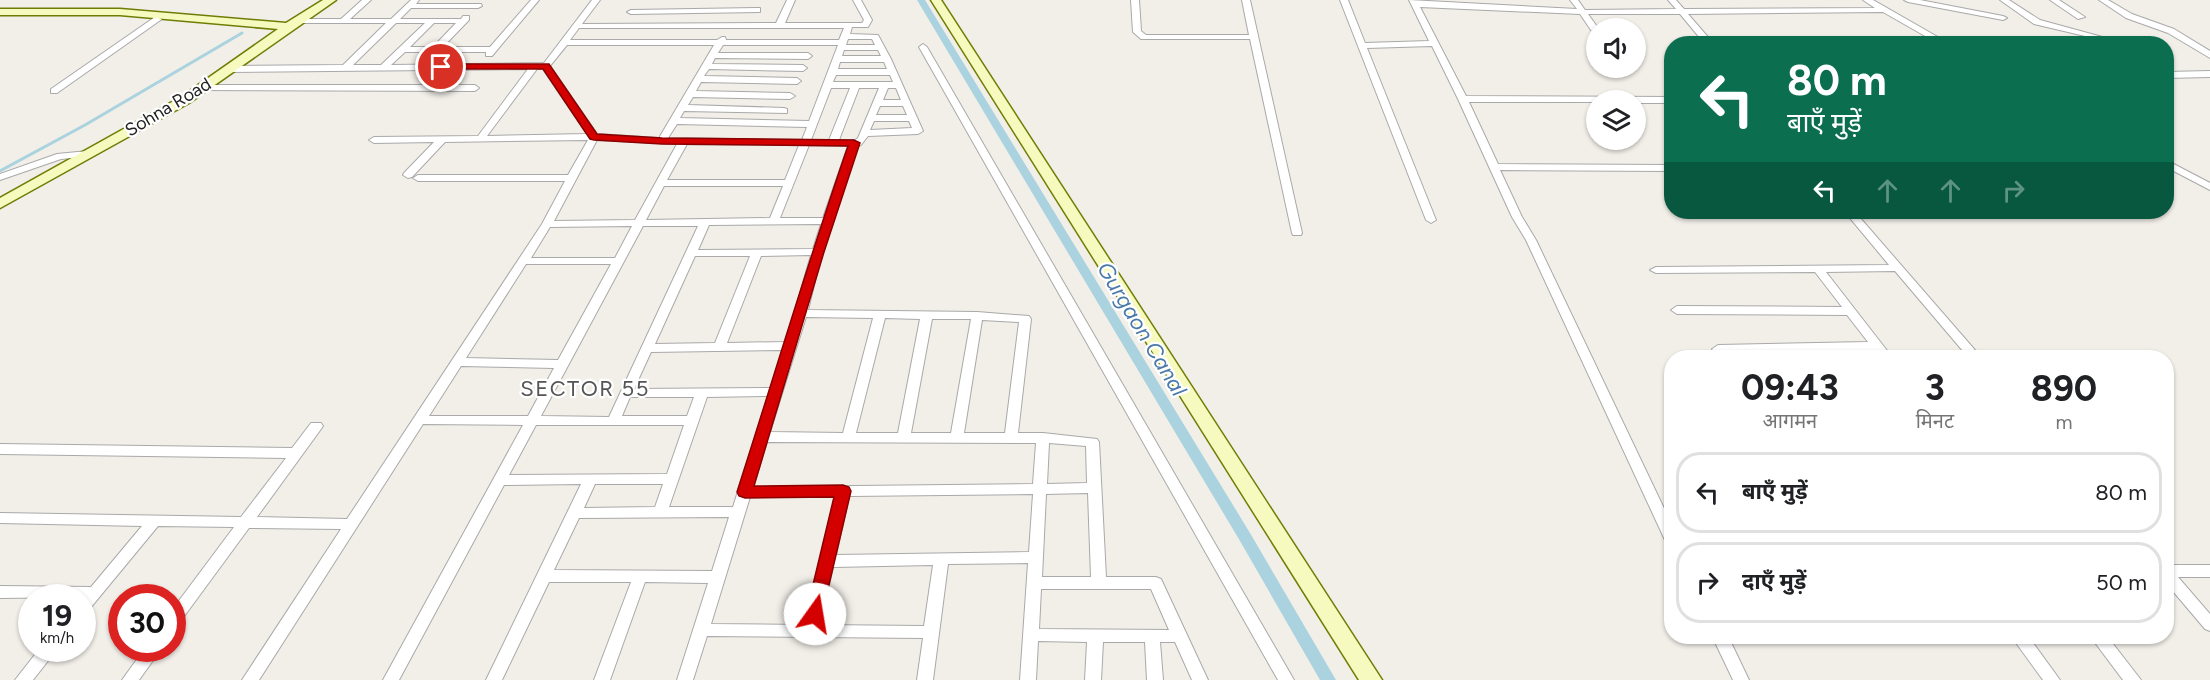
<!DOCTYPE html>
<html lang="hi">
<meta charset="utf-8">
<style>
body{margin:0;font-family:Figtree,"Noto Sans Devanagari",sans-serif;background:#f6f6f6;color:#202124;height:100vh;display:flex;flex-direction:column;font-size:22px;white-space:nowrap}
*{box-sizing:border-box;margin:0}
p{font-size:20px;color:#757577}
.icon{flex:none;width:33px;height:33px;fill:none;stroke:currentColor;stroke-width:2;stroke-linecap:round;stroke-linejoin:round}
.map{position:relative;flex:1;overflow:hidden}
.panel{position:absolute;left:1664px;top:350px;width:510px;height:294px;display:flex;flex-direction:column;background:#fff;border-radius:24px;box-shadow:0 2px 4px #0004}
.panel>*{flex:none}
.guide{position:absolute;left:1664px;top:36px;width:510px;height:183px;border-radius:24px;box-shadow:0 2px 4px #0004;background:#0b6e4f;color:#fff;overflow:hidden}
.buttons{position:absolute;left:1586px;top:18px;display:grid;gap:12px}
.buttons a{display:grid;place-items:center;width:60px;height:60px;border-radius:50%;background:#fff;box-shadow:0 2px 4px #0004;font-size:30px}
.speed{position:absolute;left:18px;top:584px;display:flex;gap:12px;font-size:30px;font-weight:700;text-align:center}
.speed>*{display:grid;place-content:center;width:78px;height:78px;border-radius:50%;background:#fff;box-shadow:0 2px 4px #0004;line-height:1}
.speed small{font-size:15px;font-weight:400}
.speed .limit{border:9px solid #d22;background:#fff;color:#111}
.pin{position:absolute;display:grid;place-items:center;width:51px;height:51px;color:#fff;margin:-26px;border:3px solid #fff;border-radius:50%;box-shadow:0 2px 6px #0007}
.me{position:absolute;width:66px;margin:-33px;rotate:13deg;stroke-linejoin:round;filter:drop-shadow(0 0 4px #0008)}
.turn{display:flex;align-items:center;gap:21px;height:126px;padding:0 24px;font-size:27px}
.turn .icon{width:78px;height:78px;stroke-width:2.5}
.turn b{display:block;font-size:42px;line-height:51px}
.lanes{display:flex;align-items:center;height:57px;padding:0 24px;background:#0003;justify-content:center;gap:30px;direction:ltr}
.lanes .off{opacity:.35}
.eta{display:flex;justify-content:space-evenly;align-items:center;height:102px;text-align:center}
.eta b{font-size:36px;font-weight:700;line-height:42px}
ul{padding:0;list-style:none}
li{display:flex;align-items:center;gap:18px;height:81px;margin:0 12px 9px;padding:0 12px;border:3px solid #e0e0e0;border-radius:24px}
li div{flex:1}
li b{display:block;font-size:22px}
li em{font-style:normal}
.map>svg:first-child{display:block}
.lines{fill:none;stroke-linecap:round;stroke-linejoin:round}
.stream{stroke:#aad3df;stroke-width:3}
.canal{fill:#aad3df;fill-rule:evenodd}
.street-casing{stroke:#a9a9a9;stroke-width:2}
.secondary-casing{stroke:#707d05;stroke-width:3}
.street{fill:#fff;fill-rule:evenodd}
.secondary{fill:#f7fabf;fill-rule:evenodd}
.route{fill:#d40000;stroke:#8a0000;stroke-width:1.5}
.labels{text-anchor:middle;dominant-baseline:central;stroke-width:4.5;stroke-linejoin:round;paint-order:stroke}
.far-street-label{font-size:18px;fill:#222;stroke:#fff}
.water-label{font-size:22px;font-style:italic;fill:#4a7aab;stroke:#fff}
.neighbourhood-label{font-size:22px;letter-spacing:1.5px;fill:#555;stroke:#fff}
</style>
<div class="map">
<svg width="2210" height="680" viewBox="0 0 2210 680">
<rect width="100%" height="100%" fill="#f2efe9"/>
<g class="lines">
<path class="stream" d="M0 171 85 125 242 33"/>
<path class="canal" d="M917 0H925L1250 533 1336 680H1320L1240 541Z"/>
<defs>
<g id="street">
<path d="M362 0H371L350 19H391L411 0H419L416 4H481L482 6 478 8H411L400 19H461L463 16H469V20L443 47H490L531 0H539L492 56H486V52H405L391 65 544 63 592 0H600L582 24 776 23 787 0H795L785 23H862L864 20 853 0H861L872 20 868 27H852L850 34 878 35 891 59 923 131 918 134 868 136 861 145 858 146 822 252 808 310 977 312 1029 316 1031 319 1018 433H1043L1097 439 1099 442 1106 577H1156L1161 579 1208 680H1192L1175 642H1160L1163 680H1147L1145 642H1103L1101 680H1085L1087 642 1038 641 1036 680H1020L1028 563 948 564 933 680H917L923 638 707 636 693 680H677L708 583 645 582 610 680H594L631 582H549L502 680H486L581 484 504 485 399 680H383L523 425 423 424 259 680H242L341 529 249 528 177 626 172 628V610L234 527 158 526 87 612 82 614V597L0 598V586L91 587 142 526 0 523V513L241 517 286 458 0 454V444L292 448 311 423H321L323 426 321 429 257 517 347 519 542 224 565 181H418L413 178 418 175H568L588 140 445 142 412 177 408 178 403 175 404 173 434 142 374 143 369 140 374 137 478 136 528 69 228 72 224 69 228 66 343 65 386 23H296L292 21 296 19H341ZM396 23H425L381 65H353ZM434 23H456L433 47H410ZM579 28H844L839 40H726L725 37H722L717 40H570ZM848 39H872L875 45H846ZM567 45H714L659 138 597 134 550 66ZM723 45H838L809 121 680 118 684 111 787 113V109L784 108 688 105 693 97 790 99 795 96 790 93 696 91 701 82 797 84 801 81 797 78 704 76 709 69 803 71 807 68 803 65 712 64 715 58 808 59 812 56 808 53H718ZM844 50H878L881 56H842ZM840 62H884L887 69H838ZM537 69H543L587 134 487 136ZM836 75H890L893 82H833ZM831 88H850L829 140H811ZM859 88H879L858 138 855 140H839ZM888 88H896L901 100H883ZM880 106H903L907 115H876ZM874 121H909L912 128 870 130ZM677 124 807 127 802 140 668 138ZM597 140 677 144 635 220 554 221ZM687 144 799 145 785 180H667ZM809 145 848 146 823 218H780ZM664 186H783L770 218 646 220ZM821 224 813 249 698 250 709 225ZM632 226 615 258H531L550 227ZM643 226H698L609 417 541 416ZM811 255 786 342 727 343 761 256ZM695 256H750L715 343 655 344ZM526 264H611L558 360 466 358ZM806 317 873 318 843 433 770 432ZM885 318 920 319 898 433H856ZM932 319H971L951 433H911ZM982 320 1019 322 1005 433H964ZM783 350 771 388 634 389 651 352ZM461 366 554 368 528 416H429ZM768 396 733 507H669L707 397ZM630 397H694L687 416H622ZM536 425H684L667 474 509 475ZM767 442 1036 443 1033 484 753 487ZM1049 443 1086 446 1087 483 1047 484ZM595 484H663L655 507 584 508ZM1088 493 1091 577H1042L1046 494ZM1033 494 1029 552 836 555 849 496ZM835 496 805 625 711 624 750 497ZM729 517 712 571 554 570 579 518ZM933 565 924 626 820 625 833 567ZM1041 589H1151L1169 630 1039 629Z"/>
<path d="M1131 0H1139L1141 31 1146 35H1249L1242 0H1250L1302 233 1301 235H1293L1292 233 1250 39H1141L1133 32Z"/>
<path d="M1340 0H1348L1365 43 1429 41 1409 0 1577 9 1570 0H1578L1585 10 1676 9 1668 0H1676L1684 9 1875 8 1863 0H1873L1950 44H1939L1883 12 1688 14 1714 44H1705L1680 14H1588L1598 28H1596V33H1593L1580 14 1420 7 1466 96 1671 97V103H1635V100H1596V102H1469L1498 164 1671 165V171L1500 170 1522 217 1536 240 1671 523V543L1666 542 1664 538 1526 240 1512 217 1458 99 1432 46 1367 48 1436 220 1431 223 1426 220Z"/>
<path d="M1904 0H1920L2003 16 2007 18 2003 20 1908 2Z"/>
<path d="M2000 0H2009L2040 20 2106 38 2102 40 2034 24Z"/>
<path d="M2050 0H2059L2085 17 2078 19Z"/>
<path d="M2099 0H2108L2132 14 2174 29 2210 51V58L2168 33 2126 18Z"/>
<path d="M757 8H760V12L631 14 627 12 631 10Z"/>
<path d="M155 17 162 19 57 93H51V89Z"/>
<path d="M923 44 927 47 1294 680H1278L919 47Z"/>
<path d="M2210 71V77L2166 78V72Z"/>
<path d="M202 85H475L479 88 475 91 199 90 198 88Z"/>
<path d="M88 151 91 152V156L61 159 0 180V174L57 154Z"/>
<path d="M2166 160 2210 183V190L2166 167Z"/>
<path d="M1845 212H1855L1981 357H1968L1895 271 1826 272 1892 357H1880L1874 350 1714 352 1712 349 1718 345 1868 342 1847 315 1677 314 1671 310 1677 306 1842 307 1815 272 1656 273 1650 270 1656 267 1889 265Z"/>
<path d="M2166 565H2210V577H2178L2210 614V631L2205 629 2166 583Z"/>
<path d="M1712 636H1728L1749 680H1733Z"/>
<path d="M2011 636H2028L2060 680H2043Z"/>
<path d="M2090 636H2107L2141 680H2123Z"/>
<path d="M40 648H58L33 680H15Z"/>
<path d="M145 648H162L139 680H122Z"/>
</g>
<g id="secondary">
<path d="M323 0H336L189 103 0 208V198L181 97 278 29 120 15H0V9H120L286 23Z"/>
<path d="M931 0H941L1382 680H1359Z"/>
</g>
</defs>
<use href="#street" class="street-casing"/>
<use href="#secondary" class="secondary-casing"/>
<use href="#street" class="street"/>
<use href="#secondary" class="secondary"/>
</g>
<path class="route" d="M441 64H549L597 134 662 138 854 140 860 143 824 252 754 486 843 485 849 487 851 491 821 619 815 621 809 619 806 614 834 497 745 498 739 496 737 492C774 377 808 261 848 146L662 144 594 140 590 139 543 69H438L436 67Z"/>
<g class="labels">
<g class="far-street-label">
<text transform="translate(168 107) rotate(-31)">Sohna Road</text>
</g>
<g class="water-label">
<text transform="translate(1142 329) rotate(59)">Gurgaon Canal</text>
</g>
<g class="neighbourhood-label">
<text x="585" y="388">SECTOR 55</text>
</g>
</g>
</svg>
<div class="buttons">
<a><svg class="icon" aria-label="sound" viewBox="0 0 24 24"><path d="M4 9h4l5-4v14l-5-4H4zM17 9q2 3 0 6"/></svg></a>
<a><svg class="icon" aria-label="layers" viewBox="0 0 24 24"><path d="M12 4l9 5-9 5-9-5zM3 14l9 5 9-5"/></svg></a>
</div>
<div class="speed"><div>19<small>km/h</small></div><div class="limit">30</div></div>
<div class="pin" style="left:441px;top:67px;background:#d93025"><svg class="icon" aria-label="arrive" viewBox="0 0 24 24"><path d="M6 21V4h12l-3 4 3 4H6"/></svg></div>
<svg class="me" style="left:815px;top:614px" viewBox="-20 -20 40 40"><circle r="19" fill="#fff"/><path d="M0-13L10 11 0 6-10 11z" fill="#d40000"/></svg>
<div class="guide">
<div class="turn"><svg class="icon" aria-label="left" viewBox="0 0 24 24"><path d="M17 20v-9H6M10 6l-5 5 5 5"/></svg><div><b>80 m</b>बाएँ मुड़ें</div></div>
<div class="lanes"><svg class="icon" aria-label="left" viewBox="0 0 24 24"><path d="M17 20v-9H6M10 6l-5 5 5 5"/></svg><svg class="icon off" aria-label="ahead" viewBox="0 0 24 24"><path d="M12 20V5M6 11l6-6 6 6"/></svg><svg class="icon off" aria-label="ahead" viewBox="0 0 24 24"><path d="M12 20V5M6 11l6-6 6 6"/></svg><svg class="icon off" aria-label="right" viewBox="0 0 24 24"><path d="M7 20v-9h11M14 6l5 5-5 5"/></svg></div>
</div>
<section class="panel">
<div class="eta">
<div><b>09:43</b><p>आगमन</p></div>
<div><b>3</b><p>मिनट</p></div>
<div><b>890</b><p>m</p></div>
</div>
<ul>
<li><svg class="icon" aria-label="left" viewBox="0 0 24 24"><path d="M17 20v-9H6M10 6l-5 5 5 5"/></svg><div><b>बाएँ मुड़ें</b></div><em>80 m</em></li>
<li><svg class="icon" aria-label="right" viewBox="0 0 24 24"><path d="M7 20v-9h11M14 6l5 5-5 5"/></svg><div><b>दाएँ मुड़ें</b></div><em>50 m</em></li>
</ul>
</section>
</div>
